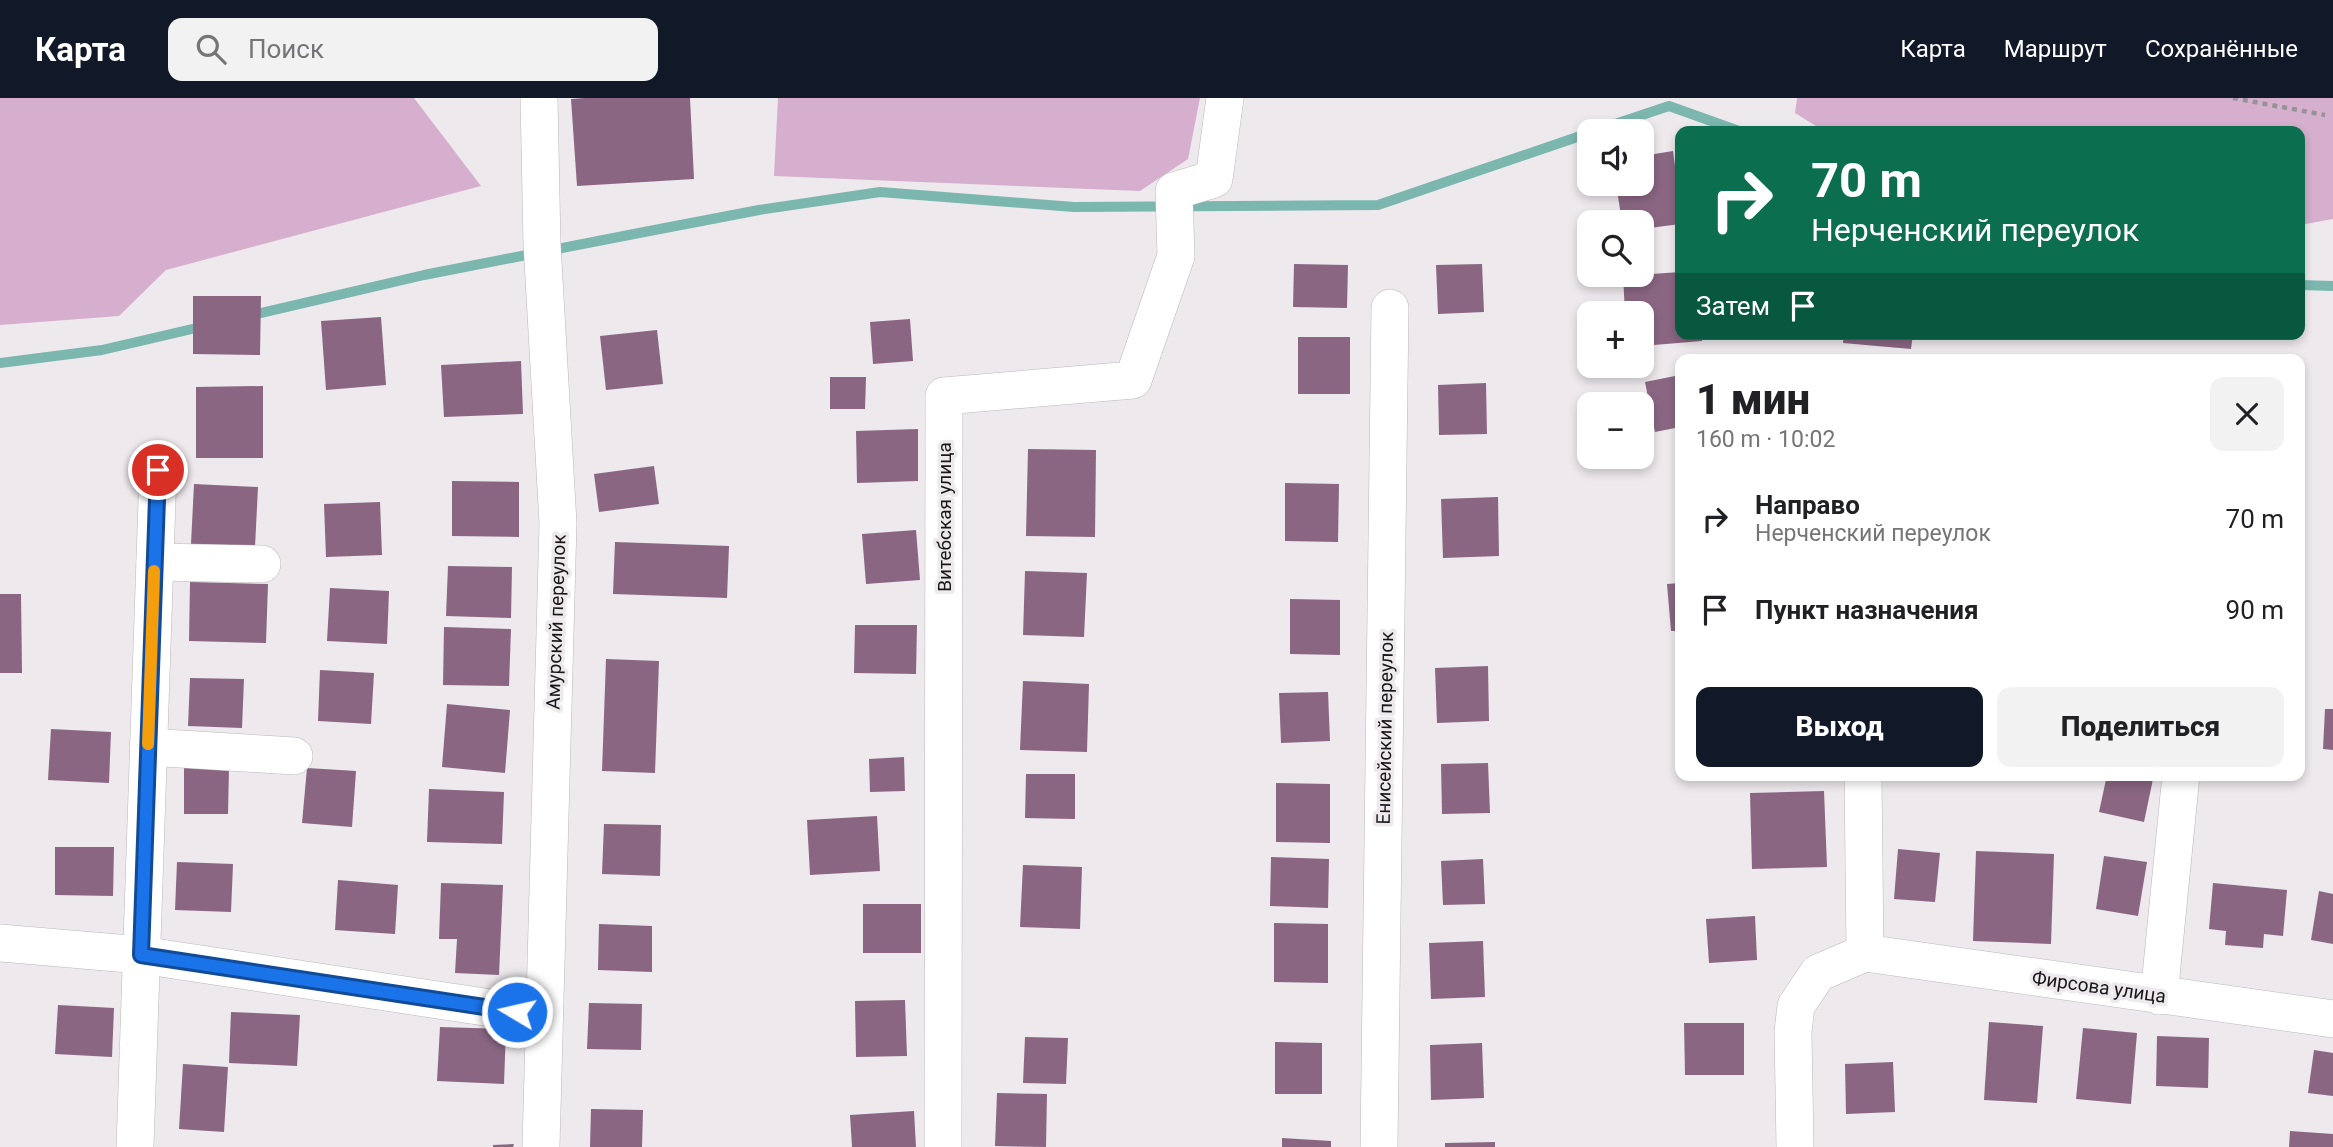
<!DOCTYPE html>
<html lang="ru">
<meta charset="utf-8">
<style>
body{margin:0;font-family:Roboto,sans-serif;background:#f2f2f2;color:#202124;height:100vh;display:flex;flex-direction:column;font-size:26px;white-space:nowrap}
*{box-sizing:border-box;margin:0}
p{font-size:23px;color:#757577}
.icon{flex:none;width:38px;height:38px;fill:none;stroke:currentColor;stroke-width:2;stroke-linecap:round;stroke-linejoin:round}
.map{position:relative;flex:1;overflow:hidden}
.sheet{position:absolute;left:1675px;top:256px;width:630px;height:427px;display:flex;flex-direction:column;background:#fff;border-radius:14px;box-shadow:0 4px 10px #0003}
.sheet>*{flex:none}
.guide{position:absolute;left:1675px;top:28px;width:630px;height:214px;border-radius:14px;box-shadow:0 4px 10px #0003;background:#0b6e4f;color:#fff;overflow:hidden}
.fabs{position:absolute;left:1577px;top:21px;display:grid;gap:14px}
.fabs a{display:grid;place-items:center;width:77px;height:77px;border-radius:14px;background:#fff;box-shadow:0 4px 10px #0003;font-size:35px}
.pin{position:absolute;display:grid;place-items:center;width:60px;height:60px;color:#fff;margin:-30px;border:4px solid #fff;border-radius:50%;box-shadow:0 2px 7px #0007}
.me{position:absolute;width:77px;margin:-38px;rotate:279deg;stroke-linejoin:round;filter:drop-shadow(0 0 5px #0008)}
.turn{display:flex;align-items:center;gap:24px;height:147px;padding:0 21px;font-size:32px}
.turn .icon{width:91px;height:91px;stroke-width:2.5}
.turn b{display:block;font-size:49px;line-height:60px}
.then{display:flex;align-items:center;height:66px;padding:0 21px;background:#0003;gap:14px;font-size:26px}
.round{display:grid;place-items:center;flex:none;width:74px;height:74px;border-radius:14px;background:#f2f2f2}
.head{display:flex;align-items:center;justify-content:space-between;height:119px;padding:0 21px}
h1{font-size:42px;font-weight:800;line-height:52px}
.primary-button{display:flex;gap:14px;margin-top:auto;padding:14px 21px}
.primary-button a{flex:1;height:80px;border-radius:14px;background:#111827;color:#fff;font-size:28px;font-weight:800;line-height:80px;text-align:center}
.primary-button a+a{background:#f2f2f2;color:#202124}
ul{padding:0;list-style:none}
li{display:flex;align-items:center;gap:21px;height:91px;padding:0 21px}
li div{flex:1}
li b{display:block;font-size:26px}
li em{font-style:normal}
header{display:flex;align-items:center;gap:42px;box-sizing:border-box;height:98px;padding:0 35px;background:#111827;color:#fff}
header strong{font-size:33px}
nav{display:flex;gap:38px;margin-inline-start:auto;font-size:24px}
.search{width:490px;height:63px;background:#f2f2f2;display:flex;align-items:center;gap:18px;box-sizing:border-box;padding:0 24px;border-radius:14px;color:#757577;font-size:26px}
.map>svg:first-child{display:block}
.green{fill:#d5afcd}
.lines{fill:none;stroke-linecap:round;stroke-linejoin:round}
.stream{stroke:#7bb6af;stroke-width:10}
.building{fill:#8a6683}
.minor-casing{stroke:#bcb8bb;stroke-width:38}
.path{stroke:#969395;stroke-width:4.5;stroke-dasharray:5 5;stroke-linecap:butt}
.minor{stroke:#fff;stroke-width:37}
.route-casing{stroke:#114b97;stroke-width:18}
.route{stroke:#1a73e8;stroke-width:12}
.slow{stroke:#f59e0b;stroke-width:12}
.labels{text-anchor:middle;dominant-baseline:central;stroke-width:7;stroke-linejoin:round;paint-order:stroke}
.street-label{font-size:19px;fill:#181617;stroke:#ede9ec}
</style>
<header>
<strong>Карта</strong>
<div class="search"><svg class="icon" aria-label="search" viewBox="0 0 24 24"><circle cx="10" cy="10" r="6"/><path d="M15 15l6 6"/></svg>Поиск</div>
<nav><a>Карта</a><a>Маршрут</a><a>Сохранённые</a></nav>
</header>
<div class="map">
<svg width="2333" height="1049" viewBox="0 0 2333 1049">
<rect width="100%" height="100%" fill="#ede9ec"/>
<g class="green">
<path d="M0 0H414L481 88 166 172 119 218 0 227Z"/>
<path d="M778 0H1200L1188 61 1140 93 774 78Z"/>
<path d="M1797 0H2333V121L2300 127V33H1824L1795 15Z"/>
</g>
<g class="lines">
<g class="stream">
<path d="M1594 33 1669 8 1739 33"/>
<path d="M2300 187 2333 188"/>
<path d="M248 218 424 177 639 135 759 112 880 94 1074 109 1378 107 1589 35"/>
<path d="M0 265 102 252 205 228"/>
</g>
</g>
<g class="building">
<path d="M585 0H690L694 81 577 88 571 1Z"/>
<path d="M1673 53 1680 105V126L1642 131V124H1622L1616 86H1642V58Z"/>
<path d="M1294 166 1348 167 1347 210 1293 209Z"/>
<path d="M1482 166 1484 214 1438 216 1436 167Z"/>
<path d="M1680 174V236H1702V243L1642 248V215H1625L1623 178Z"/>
<path d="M193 198H261L260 257 193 256Z"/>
<path d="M381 219 386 287 326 292 321 223Z"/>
<path d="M910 221 913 263 873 266 870 224Z"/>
<path d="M657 232 663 286 606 292 600 238Z"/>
<path d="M1844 236H1913L1911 251 1843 245Z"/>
<rect x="1298" y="239" width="52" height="57"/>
<path d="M521 263 523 316 444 319 441 267Z"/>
<path d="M1680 277V329L1655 334 1645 284Z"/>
<path d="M830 279H866L865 311H830Z"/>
<path d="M1486 285 1487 336 1439 337 1438 287Z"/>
<path d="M263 288V360H196V289Z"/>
<path d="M918 331V383L857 385 856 333Z"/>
<path d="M1028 351 1096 352 1095 439 1026 438Z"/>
<path d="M654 368 659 406 599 414 594 376Z"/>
<path d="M452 383 519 384V439L452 438Z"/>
<path d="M1285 385 1339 386 1338 444 1285 443Z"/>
<path d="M194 386 258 389 255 449 191 446Z"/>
<path d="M1498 399 1499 458 1443 460 1441 401Z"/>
<path d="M380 404 382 457 326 459 324 406Z"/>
<path d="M916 432 920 482 866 486 862 436Z"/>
<path d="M615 444 729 448 727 500 613 496Z"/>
<path d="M448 468 512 469 511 520 446 518Z"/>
<path d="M1025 473 1087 475 1084 539 1023 537Z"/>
<path d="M190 484 268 486 266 545 189 543Z"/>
<path d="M1680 485V533H1671L1667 486Z"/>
<path d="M330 490 389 493 387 546 327 543Z"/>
<path d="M0 496H21L22 575H0Z"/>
<path d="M1290 501 1340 502V557L1290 556Z"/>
<path d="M855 527H917L916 576 854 575Z"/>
<path d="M444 529 511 531 509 588 443 587Z"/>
<path d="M606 561 659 563 655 675 602 673Z"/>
<path d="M1488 568 1489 623 1437 625 1435 570Z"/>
<path d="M320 572 374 575 371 626 318 623Z"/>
<path d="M190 580 244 581 242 630 188 628Z"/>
<path d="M1023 583 1089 586 1087 654 1020 652Z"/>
<path d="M1328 594 1330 643 1281 645 1279 595Z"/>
<path d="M447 606 510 612 505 675 442 669Z"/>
<path d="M2325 611H2333V652L2323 651Z"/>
<path d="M51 631 111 634 109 685 48 682Z"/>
<path d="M904 659 905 693 870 694 869 661Z"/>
<path d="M1488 665 1490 715 1442 716 1441 666Z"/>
<path d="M184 670H229L228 716H184Z"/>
<path d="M307 670 356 673 352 729 302 725Z"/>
<path d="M1026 676H1075V721L1025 720Z"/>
<path d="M2107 677H2136L2153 681 2144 724 2099 714Z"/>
<path d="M1276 685 1330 686V745L1276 744Z"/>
<path d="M429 691 504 694 502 746 427 744Z"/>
<path d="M1824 693 1827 769 1752 771 1750 695Z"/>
<path d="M877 718 880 773 810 777 807 722Z"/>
<path d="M604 726 661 727 660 778 602 776Z"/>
<path d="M55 749H114L113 798 55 797Z"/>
<path d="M1898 751 1940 755 1935 804 1894 801Z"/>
<path d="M1976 753 2054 756 2051 846 1973 843Z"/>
<path d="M2104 758 2147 764 2138 818 2096 811Z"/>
<path d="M1271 759 1329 761 1328 810 1270 808Z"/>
<path d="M1483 761 1485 806 1443 807 1441 763Z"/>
<path d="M177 764 233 766 231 814 175 812Z"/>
<path d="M1023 767 1082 769 1080 831 1020 829Z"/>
<path d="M338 782 398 787 395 836 335 832Z"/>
<path d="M441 785 503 787 499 877 455 875 457 841H439Z"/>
<path d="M2213 785 2287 792 2283 838 2264 836 2263 850 2225 847 2226 833 2209 831Z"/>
<path d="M2319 793 2333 796V846L2311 842Z"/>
<rect x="863" y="806" width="58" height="49"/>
<path d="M1755 818 1757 862 1709 865 1706 821Z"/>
<path d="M1274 825 1328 826V885L1274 884Z"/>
<path d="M599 826 652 828V874L598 872Z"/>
<path d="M1483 843 1485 899 1431 901 1429 845Z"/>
<path d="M905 902 907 958 856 959 855 903Z"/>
<path d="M589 905 642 906 641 952 587 951Z"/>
<path d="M58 907 114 910 112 959 55 956Z"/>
<path d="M231 914 300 917 297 968 229 965Z"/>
<path d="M1989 924 2043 928 2037 1005 1984 1002Z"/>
<path d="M1684 925H1744V977H1685Z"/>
<path d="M440 929 506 931 504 986 437 983Z"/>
<path d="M2083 930 2137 935 2131 1006 2076 1001Z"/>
<path d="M2157 938 2209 940 2208 990 2156 988Z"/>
<path d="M1025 939 1068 940 1066 986 1023 985Z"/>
<path d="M1275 944 1322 945V996H1275Z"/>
<path d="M1482 945 1484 1000 1431 1002 1430 947Z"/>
<path d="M2314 952 2333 955V998L2308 995Z"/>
<path d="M1893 964 1895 1014 1846 1016 1845 966Z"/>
<path d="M183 966 228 969 224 1034 179 1031Z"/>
<path d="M997 995 1047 996 1046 1049 995 1048Z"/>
<path d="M591 1011 643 1012 642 1049H590Z"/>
<path d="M914 1013 916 1049H852L850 1017Z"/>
<path d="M2290 1033 2333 1036V1049H2289Z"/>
<path d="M1282 1040 1331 1043V1049H1282Z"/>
<path d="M1495 1044V1049H1445V1045Z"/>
<path d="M514 1046 513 1049H493V1047Z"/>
</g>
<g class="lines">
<defs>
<g id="minor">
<path d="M539 0 542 146 558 425 541 1049"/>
<path d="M155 464 262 466"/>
<path d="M148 649 294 658"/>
<path d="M1863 677 1865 855"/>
<path d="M0 845 141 857 544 918"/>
<path d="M2159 898 2181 677"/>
<path d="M135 1049 158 372"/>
<path d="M943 1049 944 298 1133 282 1176 158 1174 93 1214 81 1225 0"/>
<path d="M1379 1049 1390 210"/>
<path d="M1795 1049 1793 934 1796 908 1818 875 1865 855 2333 921"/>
</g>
</defs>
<use href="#minor" class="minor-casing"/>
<path class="path" d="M2233 0 2325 17"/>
<use href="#minor" class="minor"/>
</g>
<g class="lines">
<defs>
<path id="route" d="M158 372 141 857 517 914"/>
</defs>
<use href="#route" class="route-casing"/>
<use href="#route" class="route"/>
<path class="slow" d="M148 646 154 473"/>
</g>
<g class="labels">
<g class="street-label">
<text transform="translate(944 419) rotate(-90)">Витебская улица</text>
<text transform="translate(556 524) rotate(-88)">Амурский переулок</text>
<text transform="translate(1385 630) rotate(-89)">Енисейский переулок</text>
<text transform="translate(2099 889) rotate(8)">Фирсова улица</text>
</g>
</g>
</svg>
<div class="fabs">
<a><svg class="icon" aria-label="sound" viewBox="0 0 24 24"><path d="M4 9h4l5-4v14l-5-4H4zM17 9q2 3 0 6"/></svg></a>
<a><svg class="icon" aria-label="search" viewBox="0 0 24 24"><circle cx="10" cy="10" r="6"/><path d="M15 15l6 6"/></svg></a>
<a>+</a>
<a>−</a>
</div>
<div class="pin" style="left:158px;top:372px;background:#d93025"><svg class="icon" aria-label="arrive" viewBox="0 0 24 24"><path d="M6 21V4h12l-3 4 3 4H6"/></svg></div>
<svg class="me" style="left:517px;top:914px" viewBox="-20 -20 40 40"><circle r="17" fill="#1a73e8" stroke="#fff" stroke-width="3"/><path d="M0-11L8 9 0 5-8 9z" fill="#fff"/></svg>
<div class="guide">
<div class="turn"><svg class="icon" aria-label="right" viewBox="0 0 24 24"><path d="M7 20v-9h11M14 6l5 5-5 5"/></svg><div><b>70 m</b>Нерченский переулок</div></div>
<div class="then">Затем<svg class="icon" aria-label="arrive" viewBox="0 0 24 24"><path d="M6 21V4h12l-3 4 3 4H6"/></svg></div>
</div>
<section class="sheet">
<div class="head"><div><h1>1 мин</h1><p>160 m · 10:02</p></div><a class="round"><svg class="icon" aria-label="close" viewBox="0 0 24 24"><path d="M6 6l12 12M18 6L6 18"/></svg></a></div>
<ul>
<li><svg class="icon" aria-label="right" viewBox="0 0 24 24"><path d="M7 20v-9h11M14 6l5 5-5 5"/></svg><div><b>Направо</b><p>Нерченский переулок</p></div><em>70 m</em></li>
<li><svg class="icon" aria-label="arrive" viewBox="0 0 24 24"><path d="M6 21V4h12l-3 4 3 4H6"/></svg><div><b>Пункт назначения</b></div><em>90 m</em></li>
</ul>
<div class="primary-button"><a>Выход</a><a>Поделиться</a></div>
</section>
</div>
